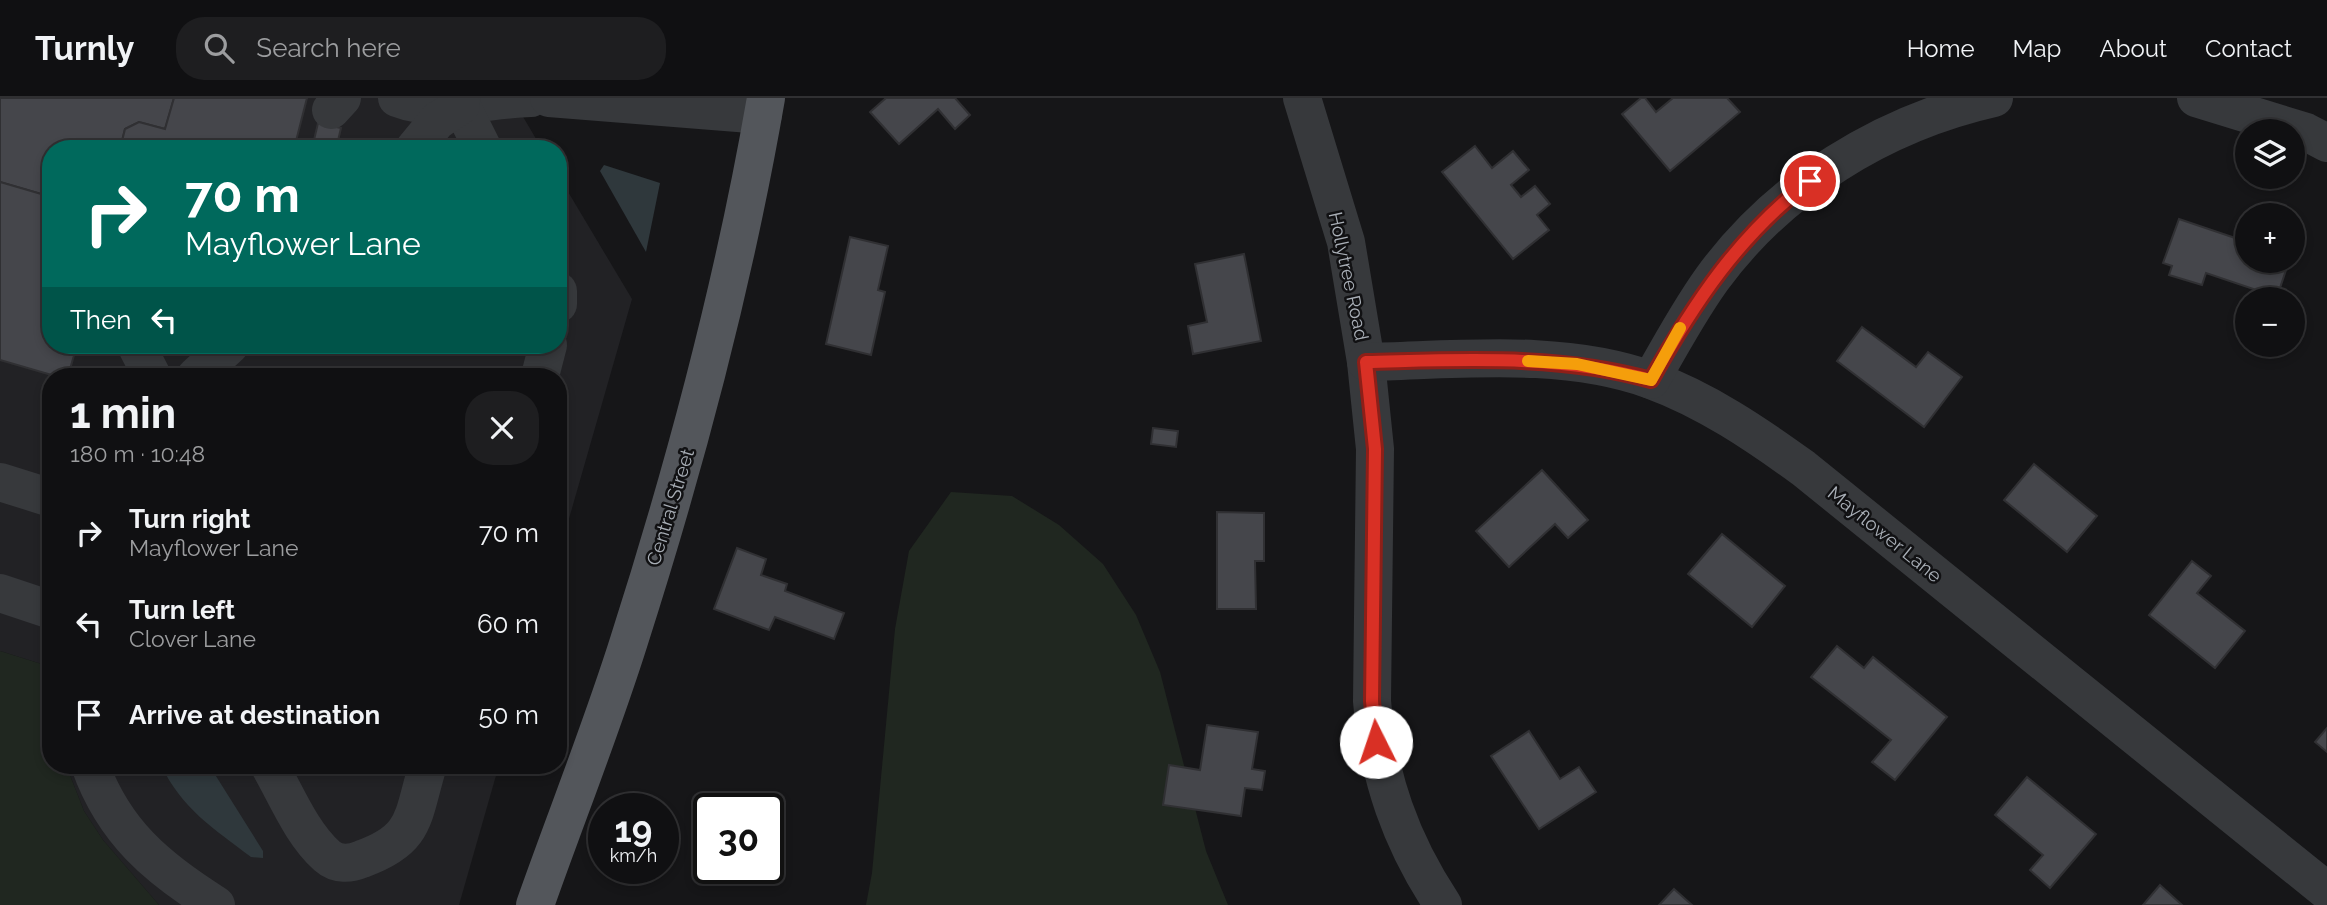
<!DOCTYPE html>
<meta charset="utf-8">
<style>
body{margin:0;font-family:Raleway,sans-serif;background:#1e1e20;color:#f1f3f6;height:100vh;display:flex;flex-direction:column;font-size:26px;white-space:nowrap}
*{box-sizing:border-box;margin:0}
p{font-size:23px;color:#9c9d9f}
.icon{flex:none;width:38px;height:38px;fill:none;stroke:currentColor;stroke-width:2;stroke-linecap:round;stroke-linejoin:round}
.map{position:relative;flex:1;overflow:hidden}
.side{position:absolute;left:42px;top:270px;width:525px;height:406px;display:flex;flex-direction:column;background:#101012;border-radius:28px;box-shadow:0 4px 10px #0003,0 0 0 2px #303032}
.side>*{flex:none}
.banner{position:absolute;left:42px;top:42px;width:525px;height:214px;border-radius:28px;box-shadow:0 4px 10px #0003,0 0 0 2px #303032;background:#00695c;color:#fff;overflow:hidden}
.fabs{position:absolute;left:2235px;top:21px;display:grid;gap:14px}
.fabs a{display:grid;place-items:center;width:70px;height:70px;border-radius:50%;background:#101012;box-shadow:0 4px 10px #0003,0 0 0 2px #303032;font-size:35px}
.speed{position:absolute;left:588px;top:695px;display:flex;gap:14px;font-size:35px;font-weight:700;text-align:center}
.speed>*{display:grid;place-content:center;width:91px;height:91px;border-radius:50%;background:#101012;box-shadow:0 4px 10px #0003,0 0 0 2px #303032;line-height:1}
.speed small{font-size:18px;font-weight:400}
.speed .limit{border:4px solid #111;border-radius:10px;background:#fff;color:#111}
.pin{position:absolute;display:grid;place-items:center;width:60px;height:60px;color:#fff;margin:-30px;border:4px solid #fff;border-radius:50%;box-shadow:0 2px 7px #0007}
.me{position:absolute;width:77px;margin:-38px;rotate:356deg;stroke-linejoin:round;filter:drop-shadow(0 0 5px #0008)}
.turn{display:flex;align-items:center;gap:24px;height:147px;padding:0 28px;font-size:32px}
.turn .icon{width:91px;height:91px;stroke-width:2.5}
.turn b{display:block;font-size:49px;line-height:60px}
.then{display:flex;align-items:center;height:66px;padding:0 28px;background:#0003;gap:14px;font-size:26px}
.round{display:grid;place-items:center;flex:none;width:74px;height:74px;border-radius:28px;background:#1e1e20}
.headline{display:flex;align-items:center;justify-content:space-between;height:119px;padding:0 28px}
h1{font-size:42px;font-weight:700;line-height:52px}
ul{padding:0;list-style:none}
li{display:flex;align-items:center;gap:21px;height:91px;padding:0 28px}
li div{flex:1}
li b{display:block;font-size:26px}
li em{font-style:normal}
header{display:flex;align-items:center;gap:42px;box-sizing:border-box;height:98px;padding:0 35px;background:#101012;border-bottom:2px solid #303032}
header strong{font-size:33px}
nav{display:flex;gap:38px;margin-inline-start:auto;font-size:24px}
.search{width:490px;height:63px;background:#1e1e20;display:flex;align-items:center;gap:18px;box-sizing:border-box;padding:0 24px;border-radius:28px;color:#9c9d9f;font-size:26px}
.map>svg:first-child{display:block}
.built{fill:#222225}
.green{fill:#202720}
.water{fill:#2f383c}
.building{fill:#45464b;stroke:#303033;stroke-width:2}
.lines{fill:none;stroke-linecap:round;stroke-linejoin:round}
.minor{stroke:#37393c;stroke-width:38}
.major{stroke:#53565b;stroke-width:38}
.route-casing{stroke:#8d1f18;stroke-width:18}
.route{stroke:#d93025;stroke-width:12}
.slow{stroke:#f59e0b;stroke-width:12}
.labels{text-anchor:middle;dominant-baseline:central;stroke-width:5;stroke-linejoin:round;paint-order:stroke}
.street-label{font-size:19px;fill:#a9afb7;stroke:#111113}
</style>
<header>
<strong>Turnly</strong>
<div class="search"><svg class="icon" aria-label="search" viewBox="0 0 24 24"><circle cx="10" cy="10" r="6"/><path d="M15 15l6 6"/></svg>Search here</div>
<nav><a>Home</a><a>Map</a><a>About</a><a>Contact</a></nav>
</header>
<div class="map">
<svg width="2327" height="807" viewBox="0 0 2327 807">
<rect width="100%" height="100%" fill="#161618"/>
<g class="built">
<path d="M0 0H512L542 51H51V247H558V77L632 201 558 459V278H51V569L0 553Z"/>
<path d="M66 667H499L459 807H159L103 742 84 713Z"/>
</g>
<g class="green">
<path d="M951 394 1012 398 1059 427 1103 466 1136 517 1160 574 1206 753 1228 807H866L872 775 895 531 909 453Z"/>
<path d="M0 553 51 569V667H66L84 713 103 742 159 807H0Z"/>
</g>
<g class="water">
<path d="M604 67 660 85 646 154 600 73Z"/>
<path d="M161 667H209L263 753V760L251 759C213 730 182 711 161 667Z"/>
</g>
<g class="building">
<path d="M0 0H174L165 31 139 24 125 31 122 43 108 51H51L48 98 0 84Z"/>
<path d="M174 0H307L294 51H108L122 43 125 31 139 24 165 31Z"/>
<path d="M886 0H955L970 17 955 31 938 11 899 46 870 14Z"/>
<path d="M1641 0H1645L1656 14 1673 0H1727L1740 14 1670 73 1622 16Z"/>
<path d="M318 25 341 30 337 47 314 42Z"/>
<path d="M1475 48 1492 70 1513 53 1529 72 1511 87 1521 99 1535 88 1550 106 1537 117 1549 132 1513 161 1442 74Z"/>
<path d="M0 84 48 98 51 87V247H77L68 278H55L0 262Z"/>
<path d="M2179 121 2247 144V163H2289L2277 199 2206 175 2202 187 2169 177 2172 168 2163 165Z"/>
<path d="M850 139 888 148 878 192 885 194 871 257 826 246Z"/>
<path d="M1244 156 1261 243 1193 256 1188 228 1207 224 1195 166Z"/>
<path d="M1862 229 1916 269 1928 254 1962 279 1924 329 1837 263Z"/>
<path d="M1153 330 1178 333 1176 349 1151 346Z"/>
<path d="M2034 366 2097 418 2067 454 2004 402Z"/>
<path d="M1542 372 1588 422 1568 440 1555 426 1509 469 1476 433Z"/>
<path d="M1217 414 1264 415V463H1255L1256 511H1217Z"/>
<path d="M1722 436 1785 488 1752 529 1688 476Z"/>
<path d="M737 450 766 461 761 477 787 486 785 493 844 515 834 541 775 519 769 532 714 511Z"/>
<path d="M2192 463 2211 478 2197 495 2245 533 2215 570 2149 517Z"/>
<path d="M1837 548 1864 570 1873 559 1947 619 1895 682 1872 664 1891 642 1811 579Z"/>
<path d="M1207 627 1258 634 1252 671 1265 673 1262 692 1245 690 1241 718 1163 707 1169 667 1200 672Z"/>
<path d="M2327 630V654L2315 644Z"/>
<path d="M1529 633 1560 681 1579 669 1596 694 1539 731 1491 658Z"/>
<path d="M2027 679 2096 736 2050 790 2030 772 2043 757 1995 717Z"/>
<path d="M2160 787 2182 807H2143Z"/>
<path d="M1674 791 1692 807H1659Z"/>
</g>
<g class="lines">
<g class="minor">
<path d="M397 0C438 16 488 1 531 0"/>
<path d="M462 0 461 7 483 51"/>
<path d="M549 0 763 17"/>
<path d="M1302 0 1346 144 1366 264 1375 351 1372 603C1378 679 1401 744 1443 807"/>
<path d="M2196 0 2306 34 2327 45"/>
<path d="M331 12 342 0"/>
<path d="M414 51 437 23 461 7"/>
<path d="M558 193V206"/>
<path d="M136 247 152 278"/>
<path d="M1366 264C1459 262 1562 250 1651 282 1706 302 1756 336 1803 370L2327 793"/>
<path d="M196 278 230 247"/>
<path d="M540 278 548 247"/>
<path d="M1651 282C1670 248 1689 213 1712 181 1779 89 1883 25 1994 0"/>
<path d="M0 384 51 400"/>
<path d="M0 495 51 512"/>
<path d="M90 667C114 734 157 770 216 807"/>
<path d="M269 667C286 696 301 735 327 758 337 767 350 766 362 761 418 741 412 718 428 667"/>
</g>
<path class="major" d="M535 807C566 719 601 632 629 543 686 365 734 185 766 0"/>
</g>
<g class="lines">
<defs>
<path id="route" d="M1376 644 1372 603 1375 351 1366 264C1462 262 1558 256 1651 282 1694 205 1739 137 1810 83"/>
</defs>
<use href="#route" class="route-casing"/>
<use href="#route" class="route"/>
<path class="slow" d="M1528 263 1577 266 1651 282 1680 230"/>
</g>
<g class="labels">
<g class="street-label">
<text transform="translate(1349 178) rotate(78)">Hollytree Road</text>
<text transform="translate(670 409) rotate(-73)">Central Street</text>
<text transform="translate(1885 436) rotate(39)">Mayflower Lane</text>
</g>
</g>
</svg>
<div class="fabs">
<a><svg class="icon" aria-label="layers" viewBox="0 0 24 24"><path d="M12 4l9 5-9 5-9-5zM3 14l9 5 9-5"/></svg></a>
<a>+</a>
<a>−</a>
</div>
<div class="speed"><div>19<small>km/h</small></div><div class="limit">30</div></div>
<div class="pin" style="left:1810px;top:83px;background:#d93025"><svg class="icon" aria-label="arrive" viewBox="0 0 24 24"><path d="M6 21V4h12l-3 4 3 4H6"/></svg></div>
<svg class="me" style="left:1376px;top:644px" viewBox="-20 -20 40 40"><circle r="19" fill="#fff"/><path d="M0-13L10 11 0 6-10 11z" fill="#d93025"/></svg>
<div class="banner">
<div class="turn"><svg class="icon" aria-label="right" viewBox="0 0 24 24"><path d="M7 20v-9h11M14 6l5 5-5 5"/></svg><div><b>70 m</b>Mayflower Lane</div></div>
<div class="then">Then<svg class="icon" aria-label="left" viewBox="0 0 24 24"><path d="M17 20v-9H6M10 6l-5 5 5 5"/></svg></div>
</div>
<section class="side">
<div class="headline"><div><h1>1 min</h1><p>180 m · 10:48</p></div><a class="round"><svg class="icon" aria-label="close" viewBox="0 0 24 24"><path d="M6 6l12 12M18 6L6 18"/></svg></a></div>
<ul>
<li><svg class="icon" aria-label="right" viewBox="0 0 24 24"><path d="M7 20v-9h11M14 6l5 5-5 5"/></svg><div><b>Turn right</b><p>Mayflower Lane</p></div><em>70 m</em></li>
<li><svg class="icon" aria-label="left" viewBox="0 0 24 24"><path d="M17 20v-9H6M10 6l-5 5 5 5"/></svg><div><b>Turn left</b><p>Clover Lane</p></div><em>60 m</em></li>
<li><svg class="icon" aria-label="arrive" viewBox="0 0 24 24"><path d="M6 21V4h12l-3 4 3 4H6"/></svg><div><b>Arrive at destination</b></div><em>50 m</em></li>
</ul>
</section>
</div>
